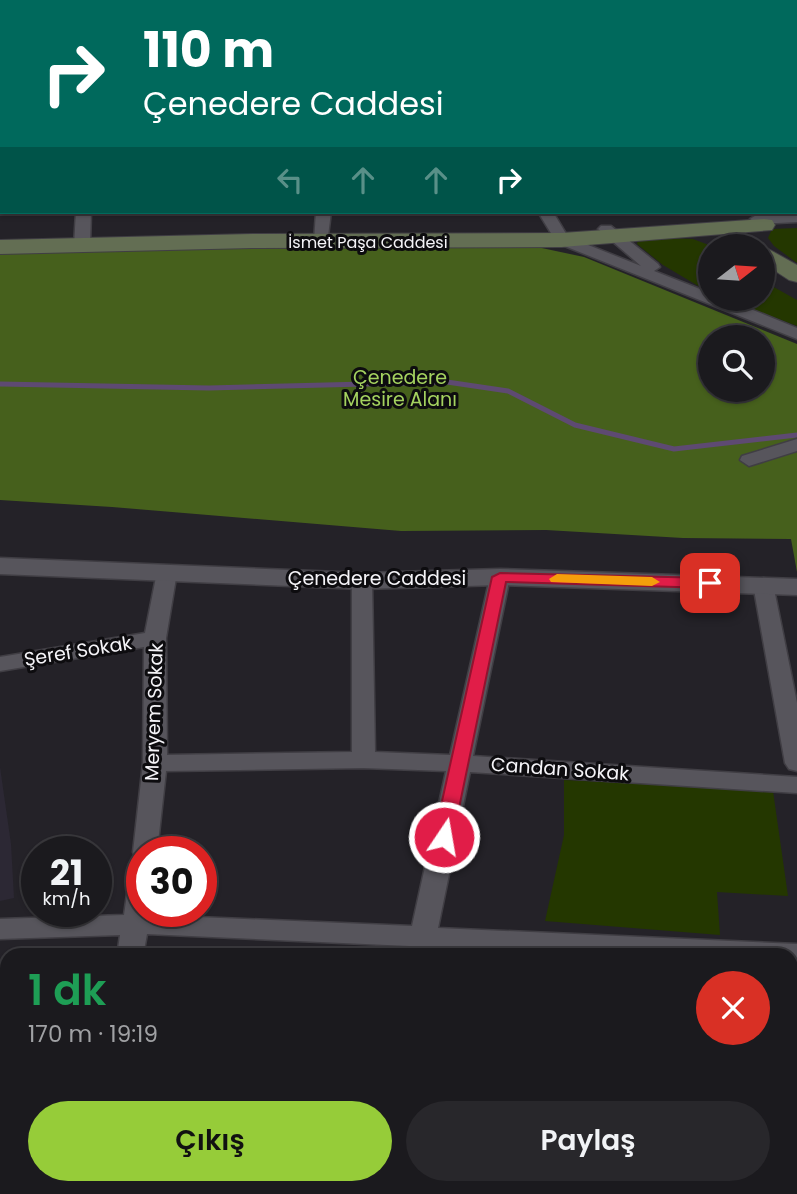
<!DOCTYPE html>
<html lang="tr">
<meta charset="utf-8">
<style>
body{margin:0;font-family:Poppins,sans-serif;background:#28272b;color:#f1f3f6;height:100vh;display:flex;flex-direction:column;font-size:26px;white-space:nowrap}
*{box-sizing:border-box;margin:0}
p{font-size:23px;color:#a0a1a4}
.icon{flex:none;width:38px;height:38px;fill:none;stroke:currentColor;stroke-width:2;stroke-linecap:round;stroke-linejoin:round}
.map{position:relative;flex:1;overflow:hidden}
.panel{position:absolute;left:0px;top:948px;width:798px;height:247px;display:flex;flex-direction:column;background:#1b1a1e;border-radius:21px 21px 0 0;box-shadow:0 2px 5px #0004,0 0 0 2px #39383c}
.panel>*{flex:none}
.hud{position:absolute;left:0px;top:0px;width:798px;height:214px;box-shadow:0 2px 5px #0004,0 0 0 2px #39383c;background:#00695c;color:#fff;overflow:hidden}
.needle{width:46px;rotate:73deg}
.buttons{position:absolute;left:698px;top:234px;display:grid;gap:14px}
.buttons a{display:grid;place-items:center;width:77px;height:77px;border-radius:50%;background:#1b1a1e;box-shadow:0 2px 5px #0004,0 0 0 2px #39383c;font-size:35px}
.speed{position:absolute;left:21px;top:836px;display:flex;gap:14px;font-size:35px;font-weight:700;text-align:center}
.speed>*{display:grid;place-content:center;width:91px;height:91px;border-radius:50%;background:#1b1a1e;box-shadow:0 2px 5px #0004,0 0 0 2px #39383c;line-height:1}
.speed small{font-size:18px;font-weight:400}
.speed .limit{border:10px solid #d22;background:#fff;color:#111}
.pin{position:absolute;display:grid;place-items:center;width:60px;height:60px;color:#fff;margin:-30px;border-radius:14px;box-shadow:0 4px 10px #0006}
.me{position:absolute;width:77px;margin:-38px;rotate:12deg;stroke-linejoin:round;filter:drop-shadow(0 0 5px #0008)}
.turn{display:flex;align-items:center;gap:24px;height:147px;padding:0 28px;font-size:32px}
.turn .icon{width:91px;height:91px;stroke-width:2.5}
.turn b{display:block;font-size:49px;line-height:60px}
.lanes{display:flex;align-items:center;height:66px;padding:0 28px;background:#0003;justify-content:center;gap:35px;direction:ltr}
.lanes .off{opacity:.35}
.round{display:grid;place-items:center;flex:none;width:74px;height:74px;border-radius:37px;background:#28272b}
.head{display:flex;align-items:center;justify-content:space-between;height:119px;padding:0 28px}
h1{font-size:42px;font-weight:600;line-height:52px;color:#1e9e55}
.button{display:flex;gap:14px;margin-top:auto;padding:14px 28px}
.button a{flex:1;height:80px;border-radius:42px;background:#96cc39;color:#111;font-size:28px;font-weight:600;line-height:80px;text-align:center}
.button a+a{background:#28272b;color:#f1f3f6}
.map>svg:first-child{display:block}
.built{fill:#2c2834}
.green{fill:#243700}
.forest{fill:#46601c;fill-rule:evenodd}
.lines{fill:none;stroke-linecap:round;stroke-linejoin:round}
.stream{stroke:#5e4a72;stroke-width:5}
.minor-casing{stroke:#403e44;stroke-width:3}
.tertiary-casing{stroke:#403e44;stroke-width:3}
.secondary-casing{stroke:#403e44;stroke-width:2}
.minor{fill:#57555c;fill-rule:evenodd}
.tertiary{fill:#57555c;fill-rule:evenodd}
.secondary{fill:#636e53;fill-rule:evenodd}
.route{fill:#e11d48;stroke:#92132f;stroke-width:2}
.slow{fill:#f59e0b}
.labels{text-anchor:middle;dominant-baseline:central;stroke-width:6;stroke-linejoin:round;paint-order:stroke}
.far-street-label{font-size:16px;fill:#f5f4f8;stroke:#0d0c0f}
.park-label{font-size:19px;fill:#a4d25f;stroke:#0d0c0f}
.street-label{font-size:19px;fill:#f5f4f8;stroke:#0d0c0f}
</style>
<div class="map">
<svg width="797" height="1194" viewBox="0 0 797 1194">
<rect width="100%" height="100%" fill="#242228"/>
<path class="built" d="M0 767 11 844 14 898 0 901Z"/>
<g class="green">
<path d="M797 228V263L774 246 768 238 772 229Z"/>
<path d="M661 238 693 239 714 247H710V293L663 265 637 244 638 240Z"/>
<path d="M763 281 797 300V326L727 299H763Z"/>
<path d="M564 780 773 791 788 896 717 892 720 935 545 921 564 835Z"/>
</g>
<path class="forest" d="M251 244 537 247 584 257 797 344V572L791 539 683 538 546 530 401 531 112 507 0 500V252ZM710 338H763V390H710Z"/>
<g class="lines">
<path class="stream" d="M0 384 209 388 447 382 508 391 575 425 674 449 797 435"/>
<defs>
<g id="minor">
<rect x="27" y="0" width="12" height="2"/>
<path d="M269 0H281L282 2H270Z"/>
<path d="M481 0H493L494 2H482Z"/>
<path d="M782 0H794L796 2H783Z"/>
<rect x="0" y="40" width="2" height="8"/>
<rect x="796" y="75" width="1" height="8"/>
<rect x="0" y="123" width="2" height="8"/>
<path d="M76 212H91L90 245 82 250 74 245Z"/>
<path d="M316 212H331L327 244 322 246 314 241Z"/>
<path d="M538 212H553L568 237 641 266 598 229 601 226H611L658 264 660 267 654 271 710 293V299H726L797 328V339L557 243Z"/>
<path d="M797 212V222L758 224 750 219 758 214Z"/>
<path d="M797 439V451L749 466 740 460 742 456Z"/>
<path d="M167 566 174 568 177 572 166 638 167 755 352 752V581L355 577H369L372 581 375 752 450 755 490 577 493 573H507L510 577 473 756 797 777V793L470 772 438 928 797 944V964H791V956H605L435 948 434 956H408L409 946 147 934 143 956H117L120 935 0 939V919L124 915 129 880 133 873 142 871V912H150V915L412 926 446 771 363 768 166 771 157 852H142V860L136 858 133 852 143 763 144 647 0 671V657L145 633 157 572 160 568Z"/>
<path d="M763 578 770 580 773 584 797 703V771L789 769 785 763 753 584 756 580Z"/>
<path d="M791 1182 797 1184V1194H671L668 1188H791Z"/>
<path d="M63 1188H93L92 1194H62Z"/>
<rect x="387" y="1188" width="30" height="6"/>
</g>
<path id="tertiary" d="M0 558 362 573 500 569 797 579V595L500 585 362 589 0 574Z"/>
<g id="secondary">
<path d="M546 0H562L563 2H547Z"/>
<path d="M764 219 772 220 775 225 772 230 562 247 252 248 0 254V240L252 234 562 233Z"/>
<path d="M763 246 797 265V282L789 280 763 263Z"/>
</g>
</defs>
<use href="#minor" class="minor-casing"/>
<use href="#tertiary" class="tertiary-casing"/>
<use href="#secondary" class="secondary-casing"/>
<use href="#minor" class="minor"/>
<use href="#tertiary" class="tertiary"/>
<use href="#secondary" class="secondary"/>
</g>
<path class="route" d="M500 573 710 578 718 583 710 588 506 582 453 837 450 842H437L434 837 492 577Z"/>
<path class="slow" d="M557 574 652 577 660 582 652 586 551 582 549 579Z"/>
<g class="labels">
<g class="far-street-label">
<text x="368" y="242">İsmet Paşa Caddesi</text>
</g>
<g class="park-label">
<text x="400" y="377">Çenedere<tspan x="400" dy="22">Mesire Alanı</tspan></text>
</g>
<g class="street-label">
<text x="377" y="578">Çenedere Caddesi</text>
<text transform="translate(78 651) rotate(-9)">Şeref Sokak</text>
<text transform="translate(154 712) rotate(-88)">Meryem Sokak</text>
<text transform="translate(560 769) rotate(4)">Candan Sokak</text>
</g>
</g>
</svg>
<div class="buttons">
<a><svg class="needle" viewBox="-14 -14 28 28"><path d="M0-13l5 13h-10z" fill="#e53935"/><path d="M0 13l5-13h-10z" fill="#a0a1a4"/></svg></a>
<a><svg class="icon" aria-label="search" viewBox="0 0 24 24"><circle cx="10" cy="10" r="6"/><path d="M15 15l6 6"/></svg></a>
</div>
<div class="speed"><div>21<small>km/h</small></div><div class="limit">30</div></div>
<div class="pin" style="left:710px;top:583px;background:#d93025"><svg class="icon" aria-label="arrive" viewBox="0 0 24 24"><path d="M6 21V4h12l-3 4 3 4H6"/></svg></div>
<svg class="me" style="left:444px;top:837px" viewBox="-20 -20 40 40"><circle r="17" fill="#e11d48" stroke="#fff" stroke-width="3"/><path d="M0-11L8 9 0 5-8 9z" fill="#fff"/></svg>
<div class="hud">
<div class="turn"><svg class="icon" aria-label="right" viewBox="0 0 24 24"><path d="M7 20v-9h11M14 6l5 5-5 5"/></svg><div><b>110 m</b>Çenedere Caddesi</div></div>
<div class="lanes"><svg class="icon off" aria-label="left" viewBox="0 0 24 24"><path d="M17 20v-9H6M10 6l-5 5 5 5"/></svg><svg class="icon off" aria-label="ahead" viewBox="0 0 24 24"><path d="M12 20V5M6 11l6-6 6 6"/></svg><svg class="icon off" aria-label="ahead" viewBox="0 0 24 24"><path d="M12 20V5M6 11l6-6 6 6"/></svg><svg class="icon" aria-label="right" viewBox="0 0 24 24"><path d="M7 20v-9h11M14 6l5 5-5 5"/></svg></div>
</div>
<section class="panel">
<div class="head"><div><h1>1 dk</h1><p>170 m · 19:19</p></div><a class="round" style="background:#d93025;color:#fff"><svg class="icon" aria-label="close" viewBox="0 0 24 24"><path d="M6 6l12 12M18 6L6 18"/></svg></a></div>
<div class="button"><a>Çıkış</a><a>Paylaş</a></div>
</section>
</div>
